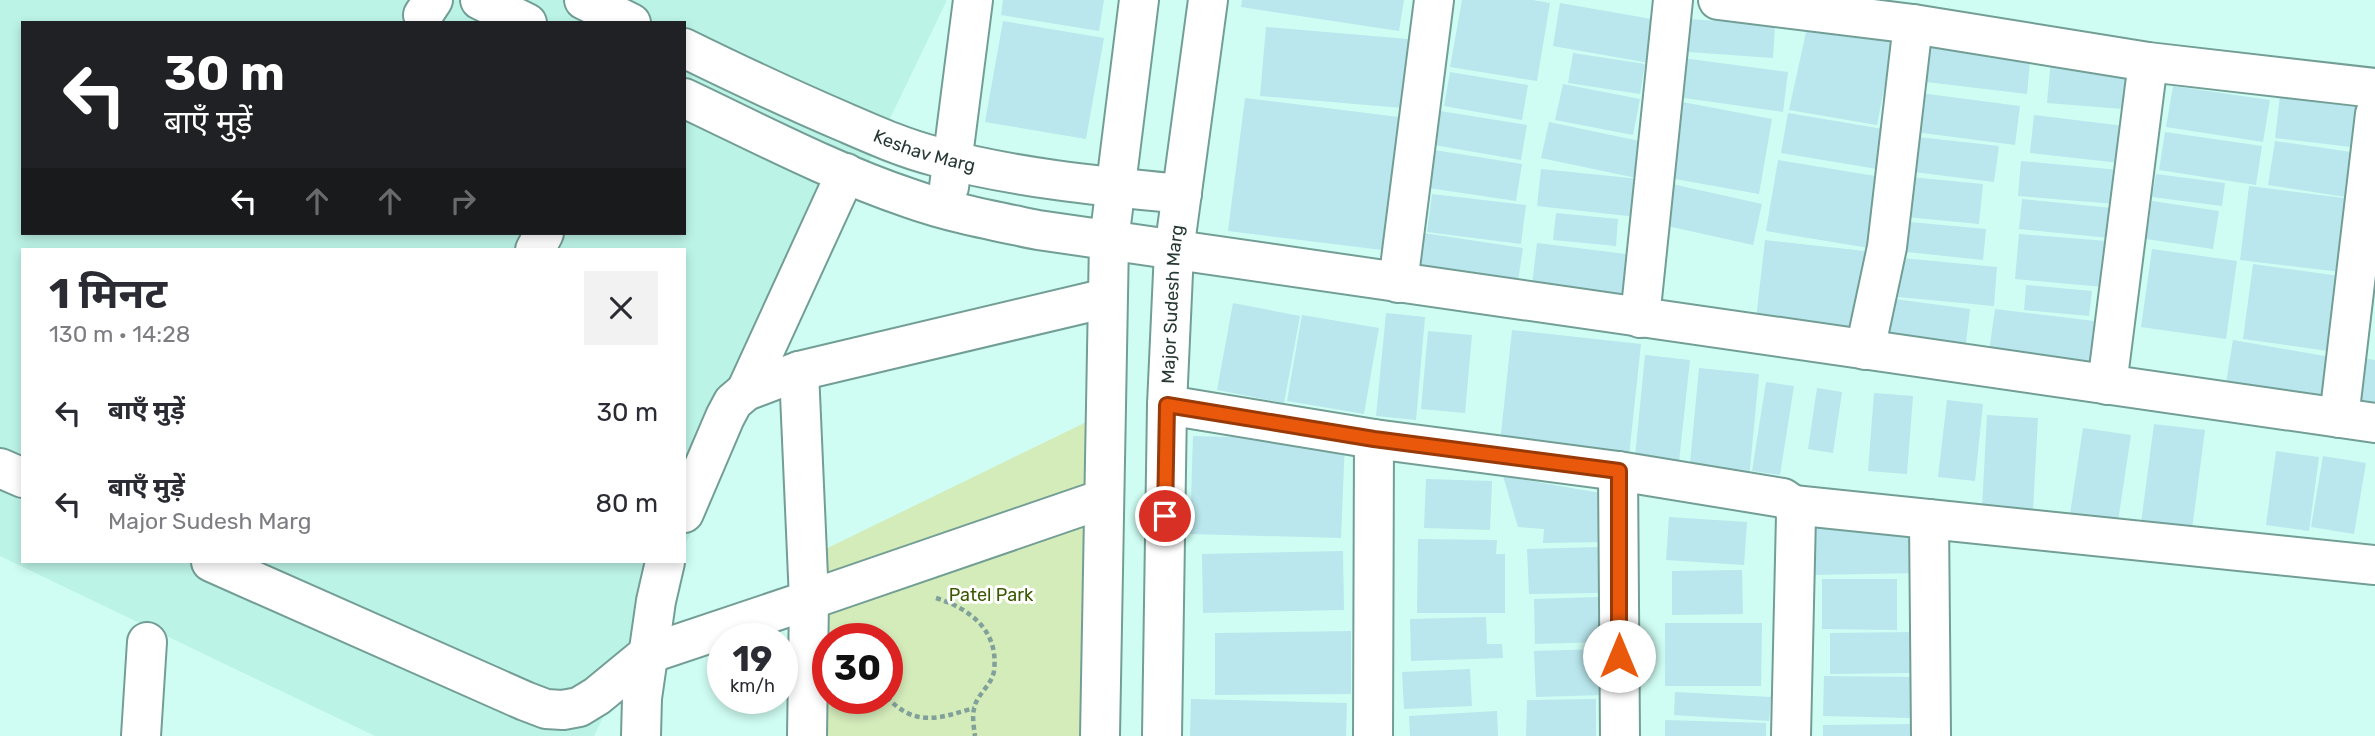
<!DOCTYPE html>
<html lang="hi">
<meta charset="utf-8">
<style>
body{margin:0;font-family:Rubik,"Noto Sans Devanagari",sans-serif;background:#f2f2f3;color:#2b2b33;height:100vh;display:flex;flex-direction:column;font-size:26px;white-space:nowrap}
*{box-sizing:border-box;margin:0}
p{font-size:23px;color:#7c7c81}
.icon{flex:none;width:38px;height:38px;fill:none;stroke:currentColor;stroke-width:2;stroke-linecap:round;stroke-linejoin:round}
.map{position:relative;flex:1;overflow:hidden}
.panel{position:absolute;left:21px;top:248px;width:665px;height:315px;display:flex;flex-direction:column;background:#fff;border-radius:0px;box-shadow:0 4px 10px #0003}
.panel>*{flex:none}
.banner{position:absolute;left:21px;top:21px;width:665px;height:214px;border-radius:0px;box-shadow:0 4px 10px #0003;background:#202124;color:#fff;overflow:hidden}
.speed{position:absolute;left:707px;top:623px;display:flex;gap:14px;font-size:35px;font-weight:700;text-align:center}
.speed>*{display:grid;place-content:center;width:91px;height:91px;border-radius:50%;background:#fff;box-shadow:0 4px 10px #0003;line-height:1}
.speed small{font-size:18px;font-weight:400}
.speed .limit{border:10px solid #d22;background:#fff;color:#111}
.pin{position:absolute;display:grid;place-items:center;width:60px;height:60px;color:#fff;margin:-30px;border:4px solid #fff;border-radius:50%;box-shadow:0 2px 7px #0007}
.me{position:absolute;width:77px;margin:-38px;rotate:0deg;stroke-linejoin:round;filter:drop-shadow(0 0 5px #0008)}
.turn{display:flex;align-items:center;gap:24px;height:147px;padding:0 28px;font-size:32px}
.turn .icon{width:91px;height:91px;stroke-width:2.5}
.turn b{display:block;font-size:49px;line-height:60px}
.lanes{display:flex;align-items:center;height:66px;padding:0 28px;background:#0003;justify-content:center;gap:35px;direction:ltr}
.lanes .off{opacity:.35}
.round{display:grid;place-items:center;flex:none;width:74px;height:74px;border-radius:0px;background:#f2f2f3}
.headline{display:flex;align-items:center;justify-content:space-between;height:119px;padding:0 28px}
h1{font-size:42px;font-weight:700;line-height:52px}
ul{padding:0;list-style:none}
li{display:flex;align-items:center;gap:21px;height:91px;padding:0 28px}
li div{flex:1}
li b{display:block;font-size:26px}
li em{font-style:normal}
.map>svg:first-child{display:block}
.built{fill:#bcf3e7;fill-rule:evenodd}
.green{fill:#d4ebba;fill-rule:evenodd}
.building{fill:#b9e7ed}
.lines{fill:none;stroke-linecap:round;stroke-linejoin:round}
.minor-casing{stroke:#739e95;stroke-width:42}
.path{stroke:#80a19a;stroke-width:4.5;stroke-dasharray:5 3.5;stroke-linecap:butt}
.minor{stroke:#fff;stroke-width:38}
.route-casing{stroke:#983908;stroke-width:18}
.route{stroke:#ea580c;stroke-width:12}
.labels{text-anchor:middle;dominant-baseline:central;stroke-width:6;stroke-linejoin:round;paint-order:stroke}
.street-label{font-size:18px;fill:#273935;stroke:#fff}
.park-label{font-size:18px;fill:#3b5803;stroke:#fff}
</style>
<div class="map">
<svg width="2375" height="736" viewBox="0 0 2375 736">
<rect width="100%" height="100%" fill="#cffdf3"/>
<path class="built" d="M0 0H947L684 547V250H23V562H677L594 736H375L0 556ZM23 23H684V233H23Z"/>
<path class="green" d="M1107 412 1100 736H805L807 558ZM828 639H887V698H828Z"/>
<g class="building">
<path d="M1003 0H1104L1099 31 1001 15Z"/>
<path d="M1242 0H1404L1399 31 1241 7Z"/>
<path d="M1462 0H1533L1550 3 1537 81 1450 67Z"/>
<path d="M1560 3 1663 21 1655 64 1553 46Z"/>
<path d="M1691 19 1775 26 1773 58 1688 52Z"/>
<path d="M1003 21 1104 38 1086 139 985 122Z"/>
<path d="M1808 23 1893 43 1877 125 1789 110Z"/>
<path d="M1266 27 1420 40 1414 109 1260 96Z"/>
<path d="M1931 39 2031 51 2027 94 1926 82Z"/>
<path d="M1573 53 1645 64 1640 94 1568 83Z"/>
<path d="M1675 57 1788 72 1783 112 1670 96Z"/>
<path d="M2051 59 2140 66 2136 110 2047 103Z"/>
<path d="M1450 72 1528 85 1522 120 1444 106Z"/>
<path d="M1563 84 1640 99 1633 135 1555 120Z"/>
<path d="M2173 86 2270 100 2263 142 2166 127Z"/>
<path d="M1920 93 2020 106 2015 145 1915 132Z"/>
<path d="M2280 96 2365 106 2359 148 2275 138Z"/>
<path d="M1245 98 1407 118 1390 251 1228 231Z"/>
<path d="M1672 100 1772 119 1759 194 1658 176Z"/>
<path d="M1434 110 1527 125 1521 160 1428 144Z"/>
<path d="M1788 113 1889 130 1883 170 1781 153Z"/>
<path d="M2034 115 2124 126 2120 163 2030 153Z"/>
<path d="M1549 122 1649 143 1641 179 1541 158Z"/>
<path d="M2165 132 2262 146 2256 185 2159 170Z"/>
<path d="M1918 137 1999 146 1994 182 1914 172Z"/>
<path d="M2275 141 2365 154 2358 199 2268 185Z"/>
<path d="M1428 149 1522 164 1516 201 1422 187Z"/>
<path d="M1778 160 1893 179 1881 250 1766 231Z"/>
<path d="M2021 161 2120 170 2116 204 2018 196Z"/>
<path d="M1541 169 1650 180 1646 218 1537 206Z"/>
<path d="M2156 174 2225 183 2222 206 2152 197Z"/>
<path d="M1910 177 1983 184 1979 224 1906 217Z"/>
<path d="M1672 184 1762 204 1753 245 1663 225Z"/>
<path d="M2249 186 2360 200 2350 273 2240 260Z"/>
<path d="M1432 194 1526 205 1521 244 1427 232Z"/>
<path d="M2022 199 2112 208 2109 238 2019 229Z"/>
<path d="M2152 201 2219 211 2213 249 2146 239Z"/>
<path d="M1556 213 1618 219 1616 246 1553 240Z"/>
<path d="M1910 222 1986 229 1983 260 1907 252Z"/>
<path d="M1423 233 1523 248 1517 287 1417 272Z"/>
<path d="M2019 234 2107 241 2103 287 2015 279Z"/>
<path d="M1765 240 1865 251 1856 329 1756 319Z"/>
<path d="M1537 243 1642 256 1635 306 1531 293Z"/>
<path d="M2152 249 2237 261 2226 339 2141 327Z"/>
<path d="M1902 258 1997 267 1994 306 1898 297Z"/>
<path d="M2253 264 2346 277 2335 352 2243 339Z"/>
<path d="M2026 285 2092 291 2089 316 2024 310Z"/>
<path d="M1887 298 1970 309 1966 343 1882 333Z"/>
<path d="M1233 303 1300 316 1284 403 1217 390Z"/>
<path d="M1995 309 2111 323 2106 366 1989 352Z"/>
<path d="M1386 313 1425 317 1416 420 1376 416Z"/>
<path d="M1302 315 1379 328 1364 414 1287 401Z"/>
<path d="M1512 330 1641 344 1629 456 1500 443Z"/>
<path d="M1428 331 1472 335 1465 413 1421 409Z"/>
<path d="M2233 340 2330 357 2323 399 2226 383Z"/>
<path d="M1645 355 1690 360 1678 471 1634 467Z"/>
<path d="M2362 358 2375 360V407L2355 404Z"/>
<path d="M1699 368 1759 374 1749 479 1689 474Z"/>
<path d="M1766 382 1794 386 1780 475 1752 471Z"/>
<path d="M1817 388 1842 392 1833 453 1808 449Z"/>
<path d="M1874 393 1913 396 1907 474 1868 471Z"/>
<path d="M1947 400 1983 404 1975 481 1938 477Z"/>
<path d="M1987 415 2038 418 2033 510 1982 508Z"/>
<path d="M2154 424 2205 430 2191 537 2140 531Z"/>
<path d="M2083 428 2131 435 2117 528 2069 521Z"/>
<path d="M1193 436 1345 440 1341 538 1190 534Z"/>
<path d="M2276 451 2319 457 2309 531 2266 525Z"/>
<path d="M2323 456 2366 463 2354 534 2311 527Z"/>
<path d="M1503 476 1606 494 1605 542 1543 543 1544 529 1518 527Z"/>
<path d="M1426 479 1492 481 1490 530 1424 528Z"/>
<path d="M1669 517 1747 522 1744 565 1666 560Z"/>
<path d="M1809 525H1918L1919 573 1810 575Z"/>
<path d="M1418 539 1497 540 1496 554H1505V613H1417Z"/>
<path d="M1599 547V593L1529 594 1527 549Z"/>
<path d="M1343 551 1344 610 1203 613 1202 554Z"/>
<path d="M1742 570 1743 614 1672 615V571Z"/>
<path d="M1822 579H1897V630L1822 629Z"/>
<path d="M1600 597 1602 642 1535 644 1534 599Z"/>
<path d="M1486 617 1487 644H1502L1503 658 1411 661 1410 619Z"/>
<path d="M1665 623H1762L1761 686H1665Z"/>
<path d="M1351 631V694L1215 695V633Z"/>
<path d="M1912 632V673L1830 674V633Z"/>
<path d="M1602 649 1603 695 1536 697 1534 651Z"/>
<path d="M1470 669 1472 706 1404 709 1402 672Z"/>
<path d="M1824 676 1914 677 1913 718 1823 716Z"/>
<path d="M1675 692 1771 697 1769 721 1674 715Z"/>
<path d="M1191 699 1347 703 1346 736H1190Z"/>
<path d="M1596 699V736H1526L1527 700Z"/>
<path d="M1497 711 1498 736H1410L1409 716Z"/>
<path d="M1665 720 1766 723V736H1665Z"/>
<path d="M1916 724 1917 736H1823V725Z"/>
</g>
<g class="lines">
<defs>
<g id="minor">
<path d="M480 0 527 23"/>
<path d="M584 0 631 23"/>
<path d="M1718 0 1913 24 2148 62 2375 88"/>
<path d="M423 15 433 0"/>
<path id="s1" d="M684 48C737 74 790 99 844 122 874 135 903 148 934 156 1014 178 1099 186 1182 194"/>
<path d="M684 98C758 133 832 172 909 198 951 213 995 221 1038 230L2375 423"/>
<path d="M949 187 973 0"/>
<path d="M535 250 544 233"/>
<path d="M1398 283 1434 0"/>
<path d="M1640 318 1673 0"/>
<path d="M1865 350 1887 247 1913 24"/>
<path d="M2107 385 2148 62"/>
<path d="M746 391 846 173"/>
<path d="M1167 405 1374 439 1618 471 1783 498 1793 505 1796 515 1791 736"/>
<path d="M2339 418 2375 114"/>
<path d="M0 468 23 478"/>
<path d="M1618 471 1620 736"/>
<path d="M1793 505 2375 565"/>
<path d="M684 513 725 417 733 402 746 391 799 371 1107 298"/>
<path d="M1929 519 1931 736"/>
<path d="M211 562 525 701 546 709 563 710 579 707 597 696 648 654 809 600 799 371"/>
<path d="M141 736 147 642"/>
<path d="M641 736 642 698 656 601 665 562"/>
<path d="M807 736 809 600 1103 499"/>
<path d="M1100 736 1109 241 1139 0"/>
<path id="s2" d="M1162 736 1167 405 1174 251 1208 0"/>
<path d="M1373 736 1374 439"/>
</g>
</defs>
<use href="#minor" class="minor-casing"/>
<g class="path">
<path d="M936 598C971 609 999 631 994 671 992 685 976 695 974 709 972 717 974 728 975 736"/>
<path d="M887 697C915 728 940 718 974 708"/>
</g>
<use href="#minor" class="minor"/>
</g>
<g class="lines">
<defs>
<path id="route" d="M1165 516 1167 405 1374 439 1619 471V656"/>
</defs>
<use href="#route" class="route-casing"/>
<use href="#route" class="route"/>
</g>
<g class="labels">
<g class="street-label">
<text stroke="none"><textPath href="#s1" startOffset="262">Keshav Marg</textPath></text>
<text stroke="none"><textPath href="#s2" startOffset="432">Major Sudesh Marg</textPath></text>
</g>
<g class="park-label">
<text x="991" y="595">Patel Park</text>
</g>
</g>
</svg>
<div class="speed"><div>19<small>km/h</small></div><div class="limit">30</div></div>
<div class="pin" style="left:1165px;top:516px;background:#d93025"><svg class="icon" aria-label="arrive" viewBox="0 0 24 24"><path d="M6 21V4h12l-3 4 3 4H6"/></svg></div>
<svg class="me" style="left:1619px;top:656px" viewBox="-20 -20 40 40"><circle r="19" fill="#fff"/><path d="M0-13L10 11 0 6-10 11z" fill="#ea580c"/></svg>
<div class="banner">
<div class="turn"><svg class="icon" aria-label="left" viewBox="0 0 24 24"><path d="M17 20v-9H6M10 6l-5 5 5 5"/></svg><div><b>30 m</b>बाएँ मुड़ें</div></div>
<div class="lanes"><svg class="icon" aria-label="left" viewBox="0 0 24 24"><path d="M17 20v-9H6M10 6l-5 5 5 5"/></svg><svg class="icon off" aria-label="ahead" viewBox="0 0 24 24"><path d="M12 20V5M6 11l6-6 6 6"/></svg><svg class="icon off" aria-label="ahead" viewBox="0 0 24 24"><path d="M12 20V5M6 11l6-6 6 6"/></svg><svg class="icon off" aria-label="right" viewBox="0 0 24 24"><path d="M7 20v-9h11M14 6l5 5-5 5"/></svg></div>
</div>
<section class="panel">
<div class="headline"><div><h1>1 मिनट</h1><p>130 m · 14:28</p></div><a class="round"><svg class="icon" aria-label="close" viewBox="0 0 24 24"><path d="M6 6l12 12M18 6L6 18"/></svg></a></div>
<ul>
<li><svg class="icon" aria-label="left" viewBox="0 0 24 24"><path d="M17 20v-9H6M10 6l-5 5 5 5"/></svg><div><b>बाएँ मुड़ें</b></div><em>30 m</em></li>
<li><svg class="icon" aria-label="left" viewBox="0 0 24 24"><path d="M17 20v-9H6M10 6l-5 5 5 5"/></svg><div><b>बाएँ मुड़ें</b><p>Major Sudesh Marg</p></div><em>80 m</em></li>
</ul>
</section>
</div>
